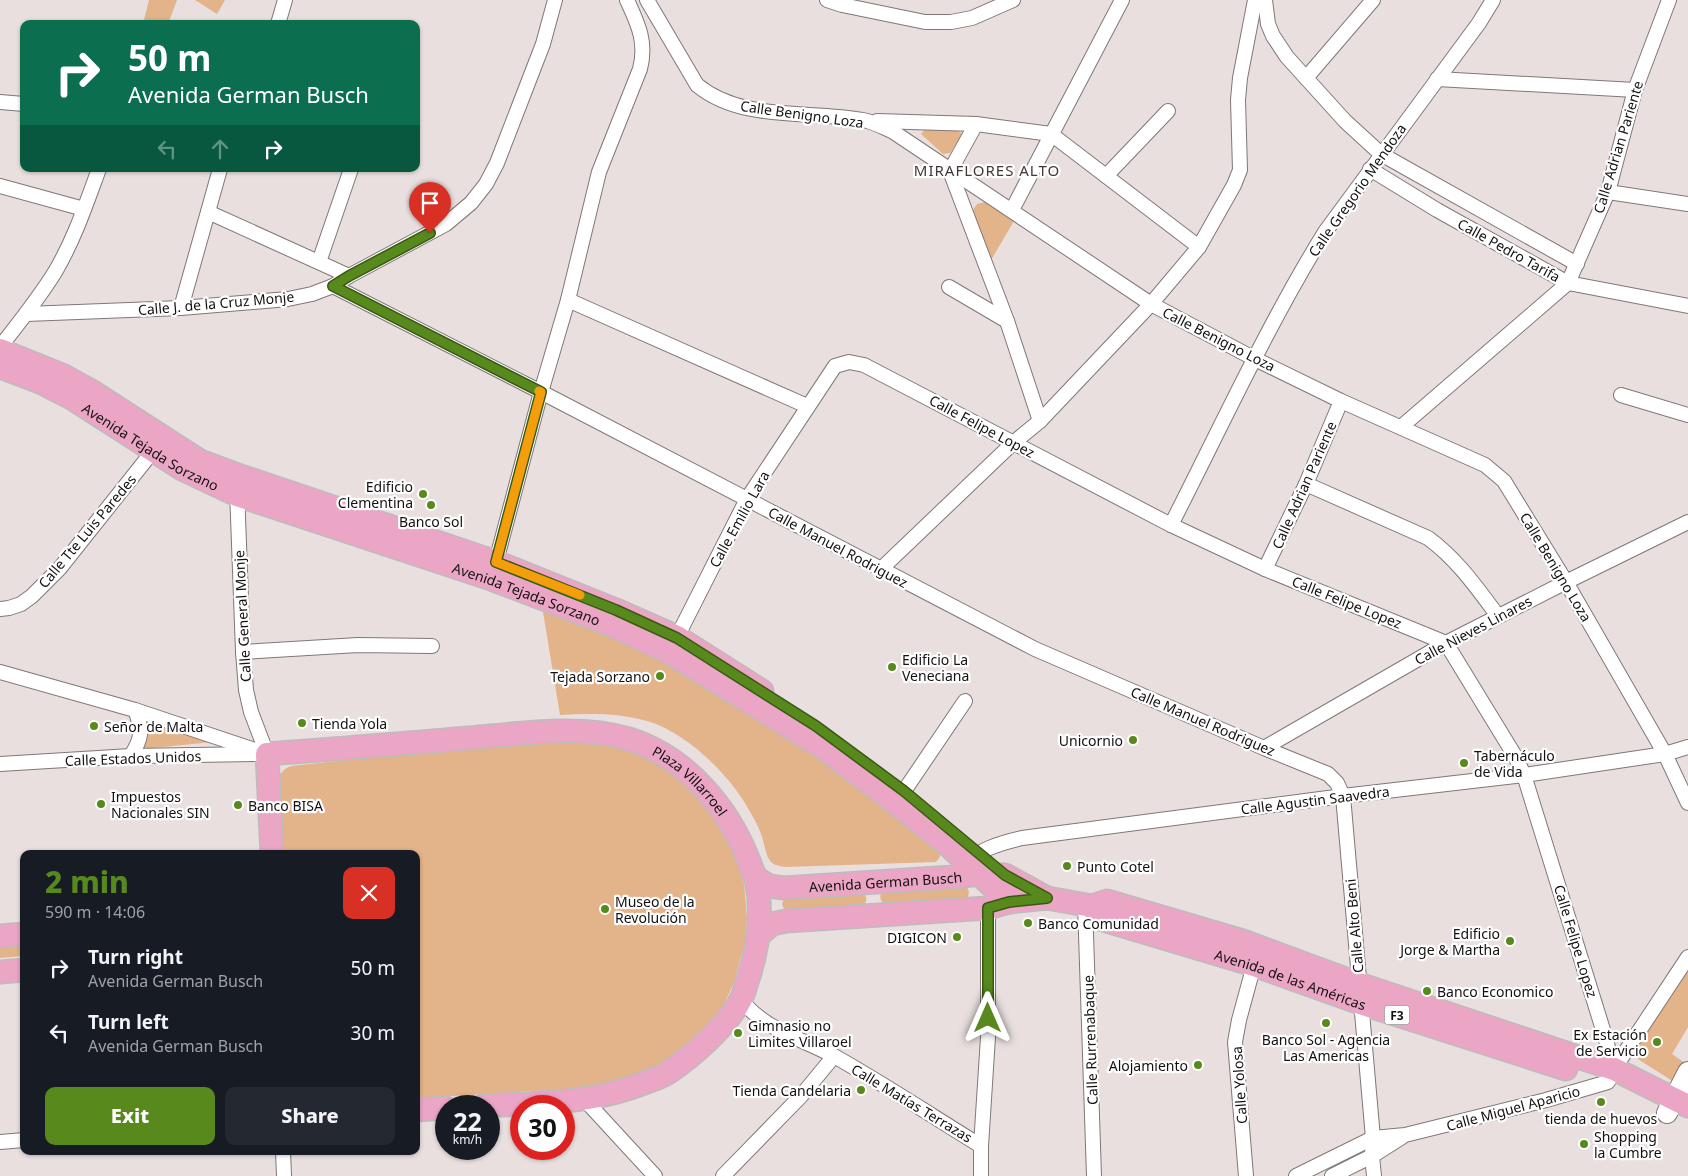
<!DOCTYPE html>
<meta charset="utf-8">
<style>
body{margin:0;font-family:"Noto Sans",sans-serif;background:#242831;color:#f1f3f6;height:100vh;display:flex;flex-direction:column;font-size:19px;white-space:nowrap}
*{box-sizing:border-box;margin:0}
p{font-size:16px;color:#9ea1a6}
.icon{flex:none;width:28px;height:28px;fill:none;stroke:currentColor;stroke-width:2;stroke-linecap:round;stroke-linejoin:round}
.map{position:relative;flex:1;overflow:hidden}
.side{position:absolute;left:20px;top:850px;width:400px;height:305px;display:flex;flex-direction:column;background:#171b24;border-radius:10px;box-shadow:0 1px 4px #0004}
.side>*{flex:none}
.guide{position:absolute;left:20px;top:20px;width:400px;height:152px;border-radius:10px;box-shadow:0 1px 4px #0004;background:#0b6e4f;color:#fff;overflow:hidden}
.speed{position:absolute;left:435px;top:1095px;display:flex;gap:10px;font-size:25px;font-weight:700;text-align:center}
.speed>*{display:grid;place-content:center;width:65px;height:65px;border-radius:50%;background:#171b24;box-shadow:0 1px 4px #0004;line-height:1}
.speed small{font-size:12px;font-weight:400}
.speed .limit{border:8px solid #d22;background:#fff;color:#111}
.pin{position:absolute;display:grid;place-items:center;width:42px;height:42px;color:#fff;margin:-51px -21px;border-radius:50% 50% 50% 0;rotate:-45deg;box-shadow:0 0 5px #0007}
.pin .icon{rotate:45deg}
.me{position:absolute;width:55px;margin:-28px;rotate:0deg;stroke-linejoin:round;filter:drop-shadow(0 0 4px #0008)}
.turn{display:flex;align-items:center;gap:18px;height:105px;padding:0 25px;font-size:22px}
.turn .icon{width:65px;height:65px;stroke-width:2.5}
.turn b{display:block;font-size:35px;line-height:42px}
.lanes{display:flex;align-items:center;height:48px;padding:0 25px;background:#0003;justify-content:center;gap:25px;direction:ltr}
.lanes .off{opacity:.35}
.round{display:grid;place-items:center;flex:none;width:52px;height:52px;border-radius:10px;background:#242831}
.summary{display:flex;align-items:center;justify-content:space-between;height:85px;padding:0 25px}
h1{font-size:30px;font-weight:800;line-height:38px;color:#58891d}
.button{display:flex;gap:10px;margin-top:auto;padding:10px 25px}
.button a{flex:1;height:58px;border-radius:10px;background:#58891d;color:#fff;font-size:20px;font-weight:800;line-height:58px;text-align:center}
.button a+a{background:#242831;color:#f1f3f6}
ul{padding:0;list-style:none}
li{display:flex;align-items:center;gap:15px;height:65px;padding:0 25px}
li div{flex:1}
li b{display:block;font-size:19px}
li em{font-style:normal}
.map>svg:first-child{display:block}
.green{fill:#e3b38a}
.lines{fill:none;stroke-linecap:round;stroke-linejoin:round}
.street-casing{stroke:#807777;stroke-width:16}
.secondary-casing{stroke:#807777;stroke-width:22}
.primary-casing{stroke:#bdbcbd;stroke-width:25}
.street{stroke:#fff;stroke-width:14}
.secondary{stroke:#fff;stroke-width:20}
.primary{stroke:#eba5c5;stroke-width:22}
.route-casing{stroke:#395913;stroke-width:12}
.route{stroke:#58891d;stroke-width:9}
.slow{stroke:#f59e0b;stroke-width:9}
.poi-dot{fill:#58891d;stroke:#fff;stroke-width:2}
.labels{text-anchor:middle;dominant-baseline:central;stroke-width:4.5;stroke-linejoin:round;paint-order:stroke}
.shield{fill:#fff;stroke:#5b5859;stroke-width:1}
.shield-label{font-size:12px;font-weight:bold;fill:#151112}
.street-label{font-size:14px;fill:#151112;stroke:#fff}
.poi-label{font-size:14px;fill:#151112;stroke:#fff;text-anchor:start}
.neighbourhood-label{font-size:15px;letter-spacing:1px;fill:#423a3a;stroke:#fff}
</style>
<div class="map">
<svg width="1688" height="1176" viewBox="0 0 1688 1176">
<rect width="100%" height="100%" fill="#e9dfdf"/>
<g class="green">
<path d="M149 0H177L168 24H143Z"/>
<path d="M195 0H225L217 14Z"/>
<path d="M925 129 956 130 963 134 950 153 943 154 921 134Z"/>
<path d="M985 202 993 205 1014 221 991 260 973 210 977 204Z"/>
<path d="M542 606 649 650 697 678 815 756 930 839 940 851V857L936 862 785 867C779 866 772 865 769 859 765 852 764 841 761 834 758 825 753 817 749 810 730 775 686 732 647 721 619 713 590 713 560 715Z"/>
<path d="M146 721 213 742 142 749C149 739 149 733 146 721Z"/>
<path d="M565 736 628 745 687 781 724 829 736 857 744 883 747 918 745 942 734 983 723 1006 705 1030 671 1060 629 1080 584 1088 416 1098V854H282L278 781C280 773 283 769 291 766Z"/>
<path d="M963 884 967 887 969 892 968 897 964 900 887 905C881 902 879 899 881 893Z"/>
<path d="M861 891C868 896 868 902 862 907L789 911 784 909 782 904 784 899Z"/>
<path d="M24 945V956L0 958V946Z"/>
<path d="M1688 971V1027L1672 1054 1685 1063 1674 1082 1630 1054Z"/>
</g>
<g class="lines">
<defs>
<g id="street">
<path d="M647 0 697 85C742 122 808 110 863 120 873 122 883 127 892 131L1151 304 1255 359 1341 401 1485 465 1504 481 1566 582 1665 754 1688 803"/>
<path d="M827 0 842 5 925 22H951L972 18 1013 0"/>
<path d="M1265 0 1268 24 1273 36 1287 57 1345 121 1381 154 1577 264"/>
<path d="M278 24 285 0"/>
<path d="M1306 78 1373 0"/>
<path d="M1437 79 1635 90"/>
<path d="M0 102 24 104"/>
<path d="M877 121 976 124 1051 134 1199 247"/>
<path d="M976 124 950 171 1007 321 1040 421"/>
<path d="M1370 169 1437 210 1568 283 1688 306"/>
<path d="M1106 176 1168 111"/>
<path d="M0 186 84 209"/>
<path d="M1608 192 1688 204"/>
<path d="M1012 210 1122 0"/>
<path d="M208 212 349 276"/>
<path d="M319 262 351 169"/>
<path d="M333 286 541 392 1035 649 1264 748 1328 774 1337 783 1343 796 1373 1138 1372 1156 1374 1176"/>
<path d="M949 287 1007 321"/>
<path d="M568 300 807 406"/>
<path d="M181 308 220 169"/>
<path d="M26 314 181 308 288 299 312 294 333 286 349 276 446 224 471 203 486 184 497 163 543 44 555 0"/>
<path d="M0 347C19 323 39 298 55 272 74 240 86 204 99 169"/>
<path d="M1621 395 1688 415"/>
<path d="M1401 427 1568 283 1608 192 1635 90 1669 0"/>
<path d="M1306 484 1428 538C1457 559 1477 588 1498 616"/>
<path d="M237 490 243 652 246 690 251 712 267 754"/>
<path d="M1171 525C1221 427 1267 326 1325 232L1479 23 1493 0"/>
<path d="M494 569 541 392 568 300 599 172 640 69C647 42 638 24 627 0"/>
<path d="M881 569 1013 443 1040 421 1151 304 1199 247 1234 185 1240 170 1238 100 1240 78 1255 0"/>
<path d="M1265 569 1306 484 1341 401"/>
<path d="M0 609 9 608 21 604 32 596 60 568 157 446"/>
<path d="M674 643 747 499 835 366 849 362 864 365 1171 525 1265 569 1446 643 1515 756 1524 775 1604 1033 1614 1069"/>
<path d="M243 652 358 645 432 646"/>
<path d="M0 672 135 710 267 754"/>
<path d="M1264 748 1446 643 1566 582 1688 522"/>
<path d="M131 756C142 738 143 730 135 710"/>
<path d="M0 764 131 756 256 754"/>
<path d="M896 803 965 701"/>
<path d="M961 867C977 850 1000 843 1022 838L1343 796 1524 775 1665 754 1688 747"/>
<path d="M1085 904 1094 1176"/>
<path d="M741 999C762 1029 803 1039 834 1056 884 1084 932 1116 981 1146"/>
<path d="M585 1100 655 1176"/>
<path d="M0 1142 24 1140"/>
<path d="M283 1151 284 1176"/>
<path d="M723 1176 801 1096 834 1056"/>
<path d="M981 1176V1146L988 1037V908"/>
<path d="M1246 1176 1235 1042 1239 1020 1254 965"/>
<path d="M1296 1176 1373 1138 1405 1135 1546 1100 1608 1082 1614 1069 1688 957"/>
<path d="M1332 1176 1372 1156 1402 1137"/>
</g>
<path id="secondary" d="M1667 1113 1688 1072"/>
<g id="primary">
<path d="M0 350 62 375 93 392 200 461 235 474 496 562 616 610 677 637 762 691"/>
<path id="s1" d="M0 367 40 382 73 399 182 469 237 495 491 579 612 625 669 652 821 746 896 803 949 846 1009 902"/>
<path id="s2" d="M272 854 267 754C334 749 401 744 468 738 520 734 578 724 629 739 686 757 728 807 749 861 751 867 754 873 756 879 763 912 759 944 749 976 746 983 745 992 741 999 728 1025 693 1056 669 1072 663 1077 654 1079 647 1082 593 1104 539 1103 483 1106"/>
<path id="s3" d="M756 878 769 886 784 888 953 877 980 874 1005 875 1047 898"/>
<path id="s4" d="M1092 906 1100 919 1254 965 1360 1003 1566 1069"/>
<path d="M759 935 772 924 786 921 988 908 1009 902 1047 898 1092 906 1107 901 1243 941 1359 984 1614 1069 1688 1106"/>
<path d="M0 936 24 934"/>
<path d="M0 972 24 970"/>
<path d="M416 1110 446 1108"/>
</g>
</defs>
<use href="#street" class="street-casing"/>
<use href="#secondary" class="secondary-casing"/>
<use href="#primary" class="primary-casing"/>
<use href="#street" class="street"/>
<use href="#secondary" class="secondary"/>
<use href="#primary" class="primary"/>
</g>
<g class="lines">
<defs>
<path id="route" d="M430 233 349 276 333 286 541 392 496 562 616 610 677 638 816 726 904 791 1005 875 1047 898 1009 902 988 908V1018"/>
</defs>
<use href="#route" class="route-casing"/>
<use href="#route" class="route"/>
<path class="slow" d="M539 391 541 392 496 562 580 595"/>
</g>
<g class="poi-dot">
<circle cx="423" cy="494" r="5"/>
<circle cx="431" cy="505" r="5"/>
<circle cx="892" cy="667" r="5"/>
<circle cx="660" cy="676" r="5"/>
<circle cx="302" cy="723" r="5"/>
<circle cx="94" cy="726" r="5"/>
<circle cx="1133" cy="740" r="5"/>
<circle cx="1464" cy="763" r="5"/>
<circle cx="101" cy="804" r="5"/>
<circle cx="238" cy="805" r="5"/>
<circle cx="1067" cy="866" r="5"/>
<circle cx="605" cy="909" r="5"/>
<circle cx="1028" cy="923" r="5"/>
<circle cx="957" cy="937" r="5"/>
<circle cx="1510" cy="941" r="5"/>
<circle cx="1427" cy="991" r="5"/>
<circle cx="1326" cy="1023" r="5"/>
<circle cx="738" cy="1033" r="5"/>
<circle cx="1657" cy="1042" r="5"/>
<circle cx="1198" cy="1065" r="5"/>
<circle cx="861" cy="1090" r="5"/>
<circle cx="1601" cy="1102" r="5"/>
<circle cx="1584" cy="1144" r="5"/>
</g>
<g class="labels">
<rect class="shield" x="1384.5" y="1005.5" width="25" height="19" rx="4"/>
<g class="shield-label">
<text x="1397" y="1015">F3</text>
</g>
<g class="street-label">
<text transform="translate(802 114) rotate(8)">Calle Benigno Loza</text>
<text transform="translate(1618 147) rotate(-73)">Calle Adrian Pariente</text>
<text transform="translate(1357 190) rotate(-55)">Calle Gregorio Mendoza</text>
<text transform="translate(1509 250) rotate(29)">Calle Pedro Tarifa</text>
<text transform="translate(216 303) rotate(-5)">Calle J. de la Cruz Monje</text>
<text transform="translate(1219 339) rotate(27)">Calle Benigno Loza</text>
<text transform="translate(982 426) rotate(28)">Calle Felipe Lopez</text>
<text stroke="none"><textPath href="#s1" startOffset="171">Avenida Tejada Sorzano</textPath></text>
<text transform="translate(1304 485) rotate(-66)">Calle Adrian Pariente</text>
<text transform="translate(739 519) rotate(-61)">Calle Emilio Lara</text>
<text transform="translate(87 531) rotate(-50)">Calle Tte Luis Paredes</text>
<text transform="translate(838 547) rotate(28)">Calle Manuel Rodriguez</text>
<text transform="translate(1556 567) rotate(59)">Calle Benigno Loza</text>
<text stroke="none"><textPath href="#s1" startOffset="576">Avenida Tejada Sorzano</textPath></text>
<text transform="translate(1347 602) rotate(22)">Calle Felipe Lopez</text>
<text transform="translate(242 616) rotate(-93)">Calle General Monje</text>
<text transform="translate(1473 630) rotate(-28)">Calle Nieves Linares</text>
<text transform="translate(1203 721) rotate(23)">Calle Manuel Rodriguez</text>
<text transform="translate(133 758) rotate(-2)">Calle Estados Unidos</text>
<text stroke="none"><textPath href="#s2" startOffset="539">Plaza Villarroel</textPath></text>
<text transform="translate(1315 800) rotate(-7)">Calle Agustin Saavedra</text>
<text stroke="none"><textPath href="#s3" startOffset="132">Avenida German Busch</textPath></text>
<text transform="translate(1354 926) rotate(-95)">Calle Alto Beni</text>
<text transform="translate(1576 941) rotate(73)">Calle Felipe Lopez</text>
<text stroke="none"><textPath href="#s4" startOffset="215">Avenida de las Américas</textPath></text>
<text transform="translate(1090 1040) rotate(-92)">Calle Rurrenabaque</text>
<text transform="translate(1239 1085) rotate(-94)">Calle Yolosa</text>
<text transform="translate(912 1103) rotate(31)">Calle Matías Terrazas</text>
<text transform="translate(1513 1108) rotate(-15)">Calle Miguel Aparicio</text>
</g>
<g class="poi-label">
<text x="413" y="486" text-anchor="end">Edificio<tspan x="413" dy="16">Clementina</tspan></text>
<text x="431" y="521" text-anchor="middle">Banco Sol</text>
<text x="902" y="659">Edificio La<tspan x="902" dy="16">Veneciana</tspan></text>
<text x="650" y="676" text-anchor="end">Tejada Sorzano</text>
<text x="312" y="723">Tienda Yola</text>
<text x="104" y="726">Señor de Malta</text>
<text x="1123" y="740" text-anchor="end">Unicornio</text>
<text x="1474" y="755">Tabernáculo<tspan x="1474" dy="16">de Vida</tspan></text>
<text x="111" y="796">Impuestos<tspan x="111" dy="16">Nacionales SIN</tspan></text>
<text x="248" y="805">Banco BISA</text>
<text x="1077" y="866">Punto Cotel</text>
<text x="615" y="901">Museo de la<tspan x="615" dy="16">Revolución</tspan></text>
<text x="1038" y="923">Banco Comunidad</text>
<text x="1500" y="933" text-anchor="end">Edificio<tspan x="1500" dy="16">Jorge &amp; Martha</tspan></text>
<text x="947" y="937" text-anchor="end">DIGICON</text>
<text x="1437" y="991">Banco Economico</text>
<text x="748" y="1025">Gimnasio no<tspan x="748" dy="16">Limites Villaroel</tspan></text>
<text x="1647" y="1034" text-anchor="end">Ex Estación<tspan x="1647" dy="16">de Servicio</tspan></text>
<text x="1326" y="1039" text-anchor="middle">Banco Sol - Agencia<tspan x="1326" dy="16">Las Americas</tspan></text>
<text x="1188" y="1065" text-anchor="end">Alojamiento</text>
<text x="851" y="1090" text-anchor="end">Tienda Candelaria</text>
<text x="1601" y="1118" text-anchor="middle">tienda de huevos</text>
<text x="1594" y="1136">Shopping<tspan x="1594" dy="16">la Cumbre</tspan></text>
</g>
<g class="neighbourhood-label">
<text x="987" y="170">MIRAFLORES ALTO</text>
</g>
</g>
</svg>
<div class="speed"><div>22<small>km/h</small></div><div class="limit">30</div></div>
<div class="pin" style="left:430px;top:233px;background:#d93025"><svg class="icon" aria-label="arrive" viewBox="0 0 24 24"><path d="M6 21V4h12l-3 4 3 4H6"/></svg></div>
<svg class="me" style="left:988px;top:1018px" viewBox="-20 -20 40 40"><path d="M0-17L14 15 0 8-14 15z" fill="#58891d" stroke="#fff" stroke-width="4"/></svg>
<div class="guide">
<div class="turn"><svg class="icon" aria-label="right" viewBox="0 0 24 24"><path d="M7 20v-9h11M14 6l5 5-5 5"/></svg><div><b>50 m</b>Avenida German Busch</div></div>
<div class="lanes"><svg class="icon off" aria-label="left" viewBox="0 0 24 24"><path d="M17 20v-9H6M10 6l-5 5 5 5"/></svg><svg class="icon off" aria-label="ahead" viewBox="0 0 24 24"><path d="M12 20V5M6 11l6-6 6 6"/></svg><svg class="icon" aria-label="right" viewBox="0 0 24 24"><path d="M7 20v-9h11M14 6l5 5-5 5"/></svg></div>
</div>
<section class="side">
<div class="summary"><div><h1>2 min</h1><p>590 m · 14:06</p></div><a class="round" style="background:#d93025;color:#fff"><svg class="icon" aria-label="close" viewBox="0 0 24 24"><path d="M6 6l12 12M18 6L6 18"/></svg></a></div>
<ul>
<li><svg class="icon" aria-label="right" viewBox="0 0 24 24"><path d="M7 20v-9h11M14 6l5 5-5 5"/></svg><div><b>Turn right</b><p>Avenida German Busch</p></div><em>50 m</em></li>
<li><svg class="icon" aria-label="left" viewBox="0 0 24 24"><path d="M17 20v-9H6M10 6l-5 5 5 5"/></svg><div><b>Turn left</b><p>Avenida German Busch</p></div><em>30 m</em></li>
</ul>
<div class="button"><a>Exit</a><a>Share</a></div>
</section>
</div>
